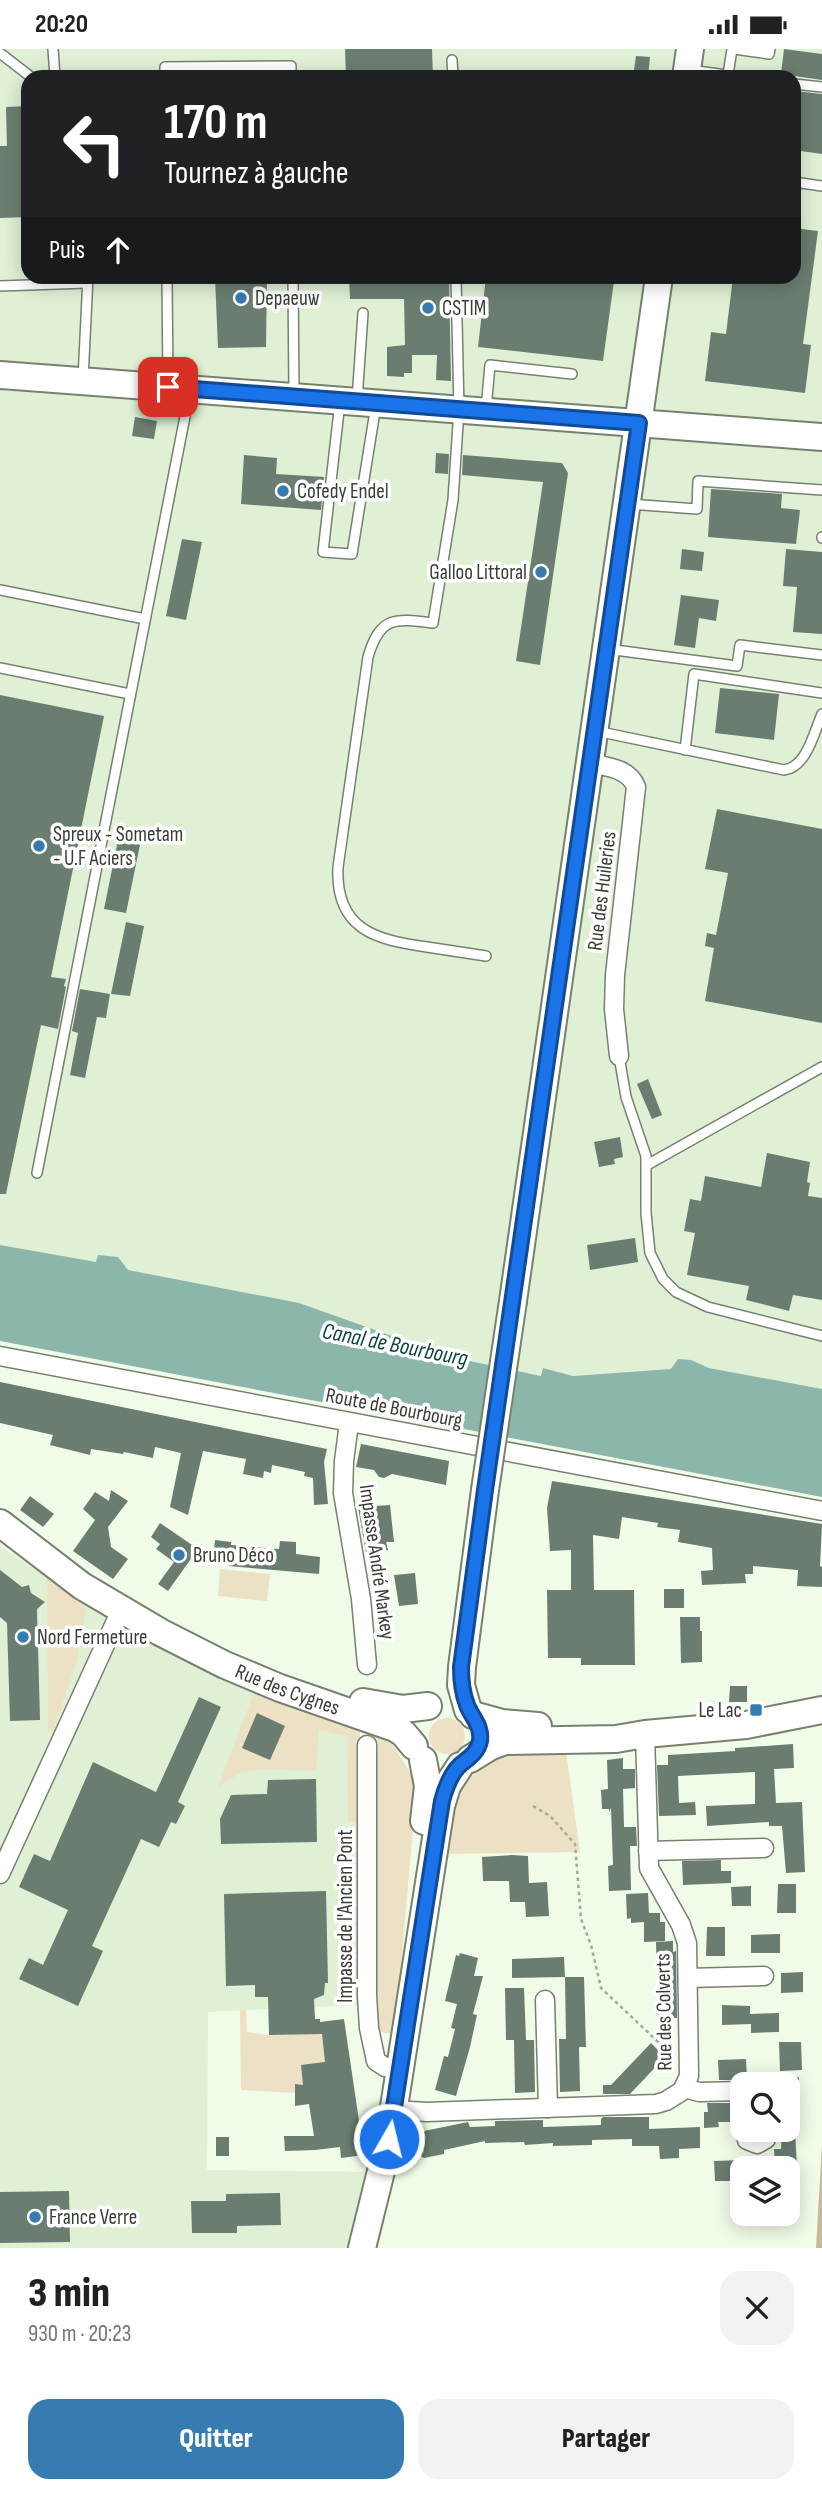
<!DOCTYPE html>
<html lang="fr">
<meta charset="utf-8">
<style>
body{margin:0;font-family:"Sofia Sans Condensed",sans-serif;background:#f2f2f2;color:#202124;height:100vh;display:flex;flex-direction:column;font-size:26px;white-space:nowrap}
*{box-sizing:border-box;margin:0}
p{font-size:23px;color:#757577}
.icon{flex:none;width:38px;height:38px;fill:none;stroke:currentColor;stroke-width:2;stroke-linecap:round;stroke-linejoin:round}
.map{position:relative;height:2199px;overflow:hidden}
.details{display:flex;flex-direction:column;background:#fff;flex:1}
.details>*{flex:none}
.guide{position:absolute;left:21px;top:21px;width:780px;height:214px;border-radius:21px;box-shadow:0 4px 18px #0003;background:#202124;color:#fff;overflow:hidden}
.buttons{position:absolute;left:730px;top:2023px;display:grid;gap:14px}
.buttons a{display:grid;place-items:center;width:70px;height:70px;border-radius:14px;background:#fff;box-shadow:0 4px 18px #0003;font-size:35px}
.pin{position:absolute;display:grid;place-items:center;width:60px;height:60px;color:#fff;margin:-30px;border-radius:14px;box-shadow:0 4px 10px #0006}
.me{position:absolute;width:77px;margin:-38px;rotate:8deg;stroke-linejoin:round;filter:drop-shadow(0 0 5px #0008)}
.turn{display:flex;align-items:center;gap:24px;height:147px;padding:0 28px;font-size:32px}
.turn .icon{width:91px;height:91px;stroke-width:2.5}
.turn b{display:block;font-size:49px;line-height:60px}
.then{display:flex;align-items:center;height:66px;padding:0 28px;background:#0003;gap:14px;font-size:26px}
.round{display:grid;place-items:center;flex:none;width:74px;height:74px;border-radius:21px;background:#f2f2f2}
.summary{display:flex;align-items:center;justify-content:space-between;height:119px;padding:0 28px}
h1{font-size:42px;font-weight:800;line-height:52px}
.cta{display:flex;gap:14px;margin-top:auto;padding:14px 28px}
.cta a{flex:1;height:80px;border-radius:21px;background:#367cb1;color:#fff;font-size:28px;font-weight:800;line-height:80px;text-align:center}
.cta a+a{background:#f2f2f2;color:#202124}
.status{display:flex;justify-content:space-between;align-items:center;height:49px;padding:0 35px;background:#fff;direction:ltr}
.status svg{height:19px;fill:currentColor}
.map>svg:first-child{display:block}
.built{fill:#dff0d5;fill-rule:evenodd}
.green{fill:#ede1c5}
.forest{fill:#c6b999}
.water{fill:#8cb5ab}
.building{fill:#6b7d71}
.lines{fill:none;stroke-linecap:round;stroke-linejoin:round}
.lane-casing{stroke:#76816f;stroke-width:12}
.street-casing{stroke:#76816f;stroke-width:21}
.secondary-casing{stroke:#76816f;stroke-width:30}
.path{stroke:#a1aa9b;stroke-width:2.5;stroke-dasharray:3.5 3.5;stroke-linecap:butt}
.lane{stroke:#fff;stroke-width:9}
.street{stroke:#fff;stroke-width:18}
.secondary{stroke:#fff;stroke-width:26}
.secondary-bridge-casing{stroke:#76816f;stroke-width:30;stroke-linecap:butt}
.secondary-bridge{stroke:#fff;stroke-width:26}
.route-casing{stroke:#114b97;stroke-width:18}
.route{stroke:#1a73e8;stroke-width:12}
.poi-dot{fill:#367cb1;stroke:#fff;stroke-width:2.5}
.labels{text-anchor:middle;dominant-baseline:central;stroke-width:7;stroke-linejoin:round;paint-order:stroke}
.poi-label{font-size:21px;fill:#393e36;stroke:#fff;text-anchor:start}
.street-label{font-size:21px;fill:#393e36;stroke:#fff}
.water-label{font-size:23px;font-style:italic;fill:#0b473c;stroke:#fff}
</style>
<div class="status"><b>20:20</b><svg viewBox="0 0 49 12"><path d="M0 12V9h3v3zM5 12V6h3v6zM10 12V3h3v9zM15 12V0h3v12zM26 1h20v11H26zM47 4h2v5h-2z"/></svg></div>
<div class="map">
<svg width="822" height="2199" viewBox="0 0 822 2199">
<rect width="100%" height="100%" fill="#f0fce8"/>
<g class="built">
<path d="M0 0H822V1340L709 1319 691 1311 674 1315 672 1320 573 1327 544 1319 542 1327 451 1308 298 1254 128 1221 118 1208 97 1214 0 1196ZM28 28H794V228H28Z"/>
<path d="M0 1497 135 1582 360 1679 359 1956 208 1963 207 2121 373 2123 355 2199H0Z"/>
</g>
<g class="green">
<path d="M220 1520 270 1525 267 1552 218 1547Z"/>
<path d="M47 1528 71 1542 86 1560 77 1612 53 1683 48 1682Z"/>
<path d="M255 1641 360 1679 358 1773 348 1772 347 1687 319 1681 316 1722 263 1720 240 1724 218 1738Z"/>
<circle cx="447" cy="1687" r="18"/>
<path d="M373 1683 392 1695 417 1734 396 1975 392 1985 381 1983 376 1976 377 1828Z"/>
<path d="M513 1700 566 1702 580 1803 445 1805C447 1789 447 1771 451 1755 457 1733 493 1711 513 1700Z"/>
<path d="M240 1961H246L247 1983 269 1986 328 1984 330 1993 323 1994 324 2003 332 2013 303 2036 295 2035V2044L241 2041Z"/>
</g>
<path class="forest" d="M822 2096V2199H816Z"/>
<path class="water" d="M0 1196 96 1213 98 1206 118 1208 128 1221 299 1254 451 1308 541 1327 543 1319 573 1327 671 1320 678 1310 691 1311 709 1319 822 1340V1448L0 1292Z"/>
<g class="building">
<path d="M345 0H432L433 28H346Z"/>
<path d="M784 0 822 5V31L781 25Z"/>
<path d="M636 7 650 8 648 28H633Z"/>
<path d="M794 42 822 45V105L794 101Z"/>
<path d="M28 57V168L0 169V97H7L6 58Z"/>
<path d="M794 179 818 182 803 295 811 296 805 344 705 332 711 283 726 285 733 228H794Z"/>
<path d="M215 228H267L266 298 218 299Z"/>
<path d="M349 228H449L451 332 436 331 437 306H412V324H404V328L387 327V298L405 296 404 250H350Z"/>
<path d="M486 228H602V230L614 232 603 312 478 298Z"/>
<path d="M135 368 157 372 154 390 132 387Z"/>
<path d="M436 404 449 405 448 425 435 424Z"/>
<path d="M244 406 277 409 276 425 324 428 321 461 241 455Z"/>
<path d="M463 406 562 414 568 424 540 616 516 612 543 433 462 426Z"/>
<path d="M711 440 782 445 781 459 800 461 796 495 708 488Z"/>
<path d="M182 490 202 493 186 571 166 567Z"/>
<path d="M682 500 704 503 702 522 680 520Z"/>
<path d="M786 500 822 503V585L793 583 797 538 783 537Z"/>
<path d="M681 546 719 551 716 572 699 569 695 599 674 596Z"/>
<path d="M720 639 779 645 774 691 715 684Z"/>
<path d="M0 646 104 667 51 928 66 930 64 937 66 938 58 980 41 976 6 1145H0Z"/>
<path d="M717 760 822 780V974L705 952 714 899 705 897 707 884 716 886 728 824 705 820Z"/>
<path d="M121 776 143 781 126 864 104 860Z"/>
<path d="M126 873 144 877 130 947 111 945Z"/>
<path d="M80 940 110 945 106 969 97 968 85 1029 70 1026 78 984 72 982Z"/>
<path d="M648 1030 662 1066 652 1070 637 1035Z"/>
<path d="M620 1088 623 1108 614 1110 615 1115 599 1118 594 1093Z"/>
<path d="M767 1104 810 1113 807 1133 810 1134 808 1147 822 1149V1251L793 1246 789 1262 746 1251 749 1237 687 1226 695 1184 684 1182 690 1150 701 1152 705 1127 761 1138Z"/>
<path d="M635 1189 638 1213 590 1221 587 1196Z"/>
<path d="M0 1333 327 1400 324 1413 328 1455 314 1456 313 1429 304 1427 305 1423 272 1416 271 1424 264 1422 263 1429 243 1425 246 1410 203 1402 188 1466 170 1458 181 1404 155 1398 153 1409 124 1403 123 1405 91 1400 90 1406 50 1396 53 1386 0 1374Z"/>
<path d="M361 1395 449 1412 446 1436 392 1425 384 1429 379 1428 374 1421 356 1418Z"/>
<path d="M552 1432 822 1475 820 1517 822 1518V1538L797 1537 798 1521 753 1517V1525H745L746 1534 702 1536 701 1522 713 1521 712 1499 678 1493 680 1481 657 1478 658 1474 622 1468 619 1490 593 1486 594 1541H634L635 1616H581V1609H548L547 1541H571V1501L550 1502 547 1459Z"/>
<path d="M111 1441 128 1452 108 1478 111 1498 128 1510 113 1530 73 1502 95 1471 83 1460 95 1443 109 1452Z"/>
<path d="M30 1447 54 1465 43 1478 20 1461Z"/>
<path d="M390 1456 394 1493H386L388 1501 366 1504 358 1458Z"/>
<path d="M160 1474 198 1500 168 1542 158 1535 174 1513 156 1500 160 1495 151 1488Z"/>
<path d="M215 1491 231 1493V1496L279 1500 280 1492 296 1493V1505L320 1508 319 1525 229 1517 230 1512 213 1510Z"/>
<path d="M0 1521 22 1538 29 1536 31 1544 45 1553 37 1560 40 1671 10 1672 7 1574 0 1568Z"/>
<path d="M415 1524 418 1555 399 1557 394 1526Z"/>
<rect x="664" y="1540" width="20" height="19"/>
<path d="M680 1568H700V1582H702V1613L681 1614Z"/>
<path d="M730 1637H747V1653H729Z"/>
<path d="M199 1648 221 1658 178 1753 185 1757 176 1775 171 1773 159 1798 141 1790 92 1897 103 1902 78 1957 19 1930 29 1909 43 1916 68 1861 19 1838 34 1805 50 1812 93 1713 156 1743Z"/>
<path d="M257 1664 285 1677 270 1711 242 1699Z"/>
<path d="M793 1695 794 1719 774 1720 776 1754 802 1753 805 1823 786 1824 782 1777H769V1773L707 1777 706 1757 755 1755V1723L678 1727 679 1754 695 1753 696 1766 659 1767 657 1716H668V1706L735 1702V1699Z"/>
<path d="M623 1709V1720H635V1739L623 1740 624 1778H636L637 1797H630L631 1841 609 1842 608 1817 613 1816 611 1759 609 1763V1760H602L601 1741 608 1740 607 1711Z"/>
<path d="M316 1730 317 1793 221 1795 220 1770 231 1746 267 1745 268 1731Z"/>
<path d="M512 1806 528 1807 529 1834 547 1833 549 1867 526 1868 525 1853H510L509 1832H483L482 1808Z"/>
<path d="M721 1811V1822H731V1834L683 1836 682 1812Z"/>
<path d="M778 1835H796V1864H777Z"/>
<path d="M751 1837V1857H732L731 1838Z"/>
<path d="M326 1842 328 1934H325L324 1946 314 1950 315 1970H320V1973L344 1970 364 2106 341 2109 340 2098 315 2101 285 2102 284 2087H314L309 2055 295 2057V2035L303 2036 301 2016 325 2013 322 1985 269 1986 268 1948H255V1936L226 1937 224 1845Z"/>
<path d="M648 1844 649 1864H660V1873H665V1892L644 1893V1873L631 1874V1869L627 1870 626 1845Z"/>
<path d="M707 1878H725V1907H706Z"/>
<path d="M780 1885V1904H751V1886Z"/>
<path d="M673 1892V1903L676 1902 677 1969 658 1970 656 1893Z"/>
<path d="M460 1904 478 1909 474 1927H483L473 1965 477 1966 470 1998 456 2047 435 2041 444 2007 448 2008 455 1980 451 1979 457 1955 445 1952 456 1906 459 1907Z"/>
<path d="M564 1908 565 1928 512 1929V1910Z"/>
<path d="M803 1923V1943L781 1944V1924Z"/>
<path d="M565 1928H584L586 1998H579L580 2042 560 2043 559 1990H566Z"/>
<path d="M505 1939H524L526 1991H534L535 2043 515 2044 514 1991H506Z"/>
<path d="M722 1956 750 1957V1965L779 1964V1983L751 1984V1975L722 1976Z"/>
<path d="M779 1993H801L802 2021 780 2022Z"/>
<path d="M651 1994 665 2008 630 2045H603V2036H611Z"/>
<path d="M746 2010 747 2031H719L718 2011Z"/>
<path d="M799 2028 800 2080 788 2081H795L797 2119H775L774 2100H781L782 2081H788V2029Z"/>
<path d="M707 2054H737V2073H718L719 2078 704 2079V2063H708Z"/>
<path d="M603 2068H649V2080L700 2078V2099L679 2100V2109L660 2110 659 2097H632V2090L592 2091V2096L553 2097V2094L525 2096 524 2093 485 2094V2092L444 2101V2105L424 2109 408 2099 419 2083 468 2073 470 2078 495 2077V2072L543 2071V2078L601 2076V2070Z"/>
<rect x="216" y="2088" width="13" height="19"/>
<path d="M742 2111V2132H715L714 2112Z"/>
<path d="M69 2142 70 2193 0 2194V2143Z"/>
<path d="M280 2144 281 2176 237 2177V2184H192L191 2152H226V2145Z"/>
</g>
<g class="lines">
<defs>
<g id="lane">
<path d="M53 0 55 28"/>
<path d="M734 0 769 5 770 0"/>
<path d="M0 4 31 28"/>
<path d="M452 11 453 28"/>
<path d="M689 21 742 28"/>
<path d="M728 26 732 0"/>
<path d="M165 28V18L291 17V28"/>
<path d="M794 35 822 38"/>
<path d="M794 133 822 137"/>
<path d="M167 228 168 336"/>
<path d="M293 228 294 345"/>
<path d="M456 228 459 360 453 451 433 574C395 569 380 567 368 608L338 818C335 880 375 891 427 898 447 901 466 904 486 907"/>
<path d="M0 237 86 234"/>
<path d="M83 330 88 228"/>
<path d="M357 351 363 264"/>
<path d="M340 353 323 503 352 505 376 356"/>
<path d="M486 360 490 316 572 325"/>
<path d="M629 455 697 460 698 432 822 441"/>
<path d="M822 489V488"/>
<path d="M0 541 145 570"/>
<path d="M607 600 737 617 740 596 822 606"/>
<path d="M0 619 130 645"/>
<path d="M596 682 784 721C807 718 814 683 822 665"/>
<path d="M685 701 694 625 822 644"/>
<path d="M619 1007 626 1048 646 1107V1164L650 1204 663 1230 676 1243 708 1258 822 1287"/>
<path d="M647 1116 822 1018"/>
<path d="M37 1124 190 342"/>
</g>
<g id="street">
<path d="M590 714C607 718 629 719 636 738L615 926 614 960 619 1007"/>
<path d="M0 1307 822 1462"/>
<path d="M349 1374 344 1412 343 1444 361 1550 367 1616"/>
<path d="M367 1696V1947L369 1979 376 2012 385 2018 399 2021"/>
<path d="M648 1802 764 1799"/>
<path d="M0 1825 121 1561"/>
<path d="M688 1929 764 1927"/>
<path d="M545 1951 548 2059"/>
<path d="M685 2039 699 2043 742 2042"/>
<path d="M393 2061 427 2063 656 2055 666 2052 682 2042 689 2027 687 1894 681 1876 649 1819 645 1685"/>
<path d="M745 2081 747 2091 757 2095 766 2090 768 2081"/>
</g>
<g id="secondary">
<path d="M686 28 690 0"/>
<path d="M0 326 822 388"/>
<path d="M513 1252 659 228"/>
<path id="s1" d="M0 1474 82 1537 160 1583 225 1616 280 1639 395 1679 403 1684 414 1697"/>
<path d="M363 1653 403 1660 428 1657"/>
<path d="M468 1661 461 1636 462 1618 485 1441"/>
<path d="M473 1666 502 1674 538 1677"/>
<path d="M470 1710 491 1697 505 1692 616 1690 645 1685 746 1676 822 1661"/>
<path d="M423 1711 428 1737 424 1772"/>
<path d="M362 2199 389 2090 441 1757 447 1737 460 1717"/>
</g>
</defs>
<use href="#lane" class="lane-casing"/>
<use href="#street" class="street-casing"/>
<use href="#secondary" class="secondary-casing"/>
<path class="path" d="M533 1757 550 1767 575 1795 581 1870 591 1896 601 1939 672 2006"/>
<use href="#lane" class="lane"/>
<use href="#street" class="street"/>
<use href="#secondary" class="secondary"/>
<defs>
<path id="secondary-bridge" d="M485 1441 513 1252"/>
</defs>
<use href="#secondary-bridge" class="secondary-bridge-casing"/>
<use href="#secondary-bridge" class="secondary-bridge"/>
</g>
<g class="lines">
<defs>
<path id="route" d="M168 338 639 374 485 1441 461 1618C461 1631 462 1643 467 1656 472 1669 482 1676 480 1692 477 1705 468 1709 459 1717 450 1726 445 1741 442 1752L389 2090"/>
</defs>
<use href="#route" class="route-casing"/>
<use href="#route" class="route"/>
</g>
<g class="poi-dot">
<circle cx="241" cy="249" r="7"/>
<circle cx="428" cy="259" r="7"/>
<circle cx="283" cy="442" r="7"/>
<circle cx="541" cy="523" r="7"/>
<circle cx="39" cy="797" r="7"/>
<circle cx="179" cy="1506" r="7"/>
<circle cx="23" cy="1588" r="7"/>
<rect x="749" y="1654" width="14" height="14" rx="3.5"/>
<circle cx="35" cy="2168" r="7"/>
</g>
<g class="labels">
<g class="poi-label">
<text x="255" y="249">Depaeuw</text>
<text x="442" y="259">CSTIM</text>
<text x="297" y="442">Cofedy Endel</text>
<text x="527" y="523" text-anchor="end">Galloo Littoral</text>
<text x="53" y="785">Spreux - Sometam<tspan x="53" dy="24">- U.F Aciers</tspan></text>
<text x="193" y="1506">Bruno Déco</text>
<text x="37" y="1588">Nord Fermeture</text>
<text x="742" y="1661" text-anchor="end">Le Lac</text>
<text x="49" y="2168">France Verre</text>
</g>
<g class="street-label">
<text transform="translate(602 842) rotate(-83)">Rue des Huileries</text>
<text transform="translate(394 1359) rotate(11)">Route de Bourbourg</text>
<text transform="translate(377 1513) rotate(82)">Impasse André Markey</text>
<text stroke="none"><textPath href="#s1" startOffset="334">Rue des Cygnes</textPath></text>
<text transform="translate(345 1867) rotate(-90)">Impasse de l'Ancien Pont</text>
<text transform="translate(664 1963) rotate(-91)">Rue des Colverts</text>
</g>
<g class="water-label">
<text transform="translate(395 1296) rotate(11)">Canal de Bourbourg</text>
</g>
</g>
</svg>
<div class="buttons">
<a><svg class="icon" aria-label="search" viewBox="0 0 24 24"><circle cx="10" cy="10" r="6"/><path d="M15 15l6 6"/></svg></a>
<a><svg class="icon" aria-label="layers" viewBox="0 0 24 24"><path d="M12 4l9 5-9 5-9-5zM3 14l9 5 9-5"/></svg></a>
</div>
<div class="pin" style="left:168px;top:338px;background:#d93025"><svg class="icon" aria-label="arrive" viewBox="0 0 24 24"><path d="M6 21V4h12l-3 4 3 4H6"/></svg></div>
<svg class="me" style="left:389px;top:2090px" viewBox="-20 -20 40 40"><circle r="17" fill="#1a73e8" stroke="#fff" stroke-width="3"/><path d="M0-11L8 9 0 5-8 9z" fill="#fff"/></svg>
<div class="guide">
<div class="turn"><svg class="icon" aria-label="left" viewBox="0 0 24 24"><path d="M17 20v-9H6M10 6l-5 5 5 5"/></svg><div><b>170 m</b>Tournez à gauche</div></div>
<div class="then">Puis<svg class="icon" aria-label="ahead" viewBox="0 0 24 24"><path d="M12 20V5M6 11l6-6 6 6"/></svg></div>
</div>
</div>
<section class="details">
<div class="summary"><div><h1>3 min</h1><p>930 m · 20:23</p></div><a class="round"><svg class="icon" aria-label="close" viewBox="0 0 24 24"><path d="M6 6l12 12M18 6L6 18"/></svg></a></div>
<div class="cta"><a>Quitter</a><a>Partager</a></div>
</section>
